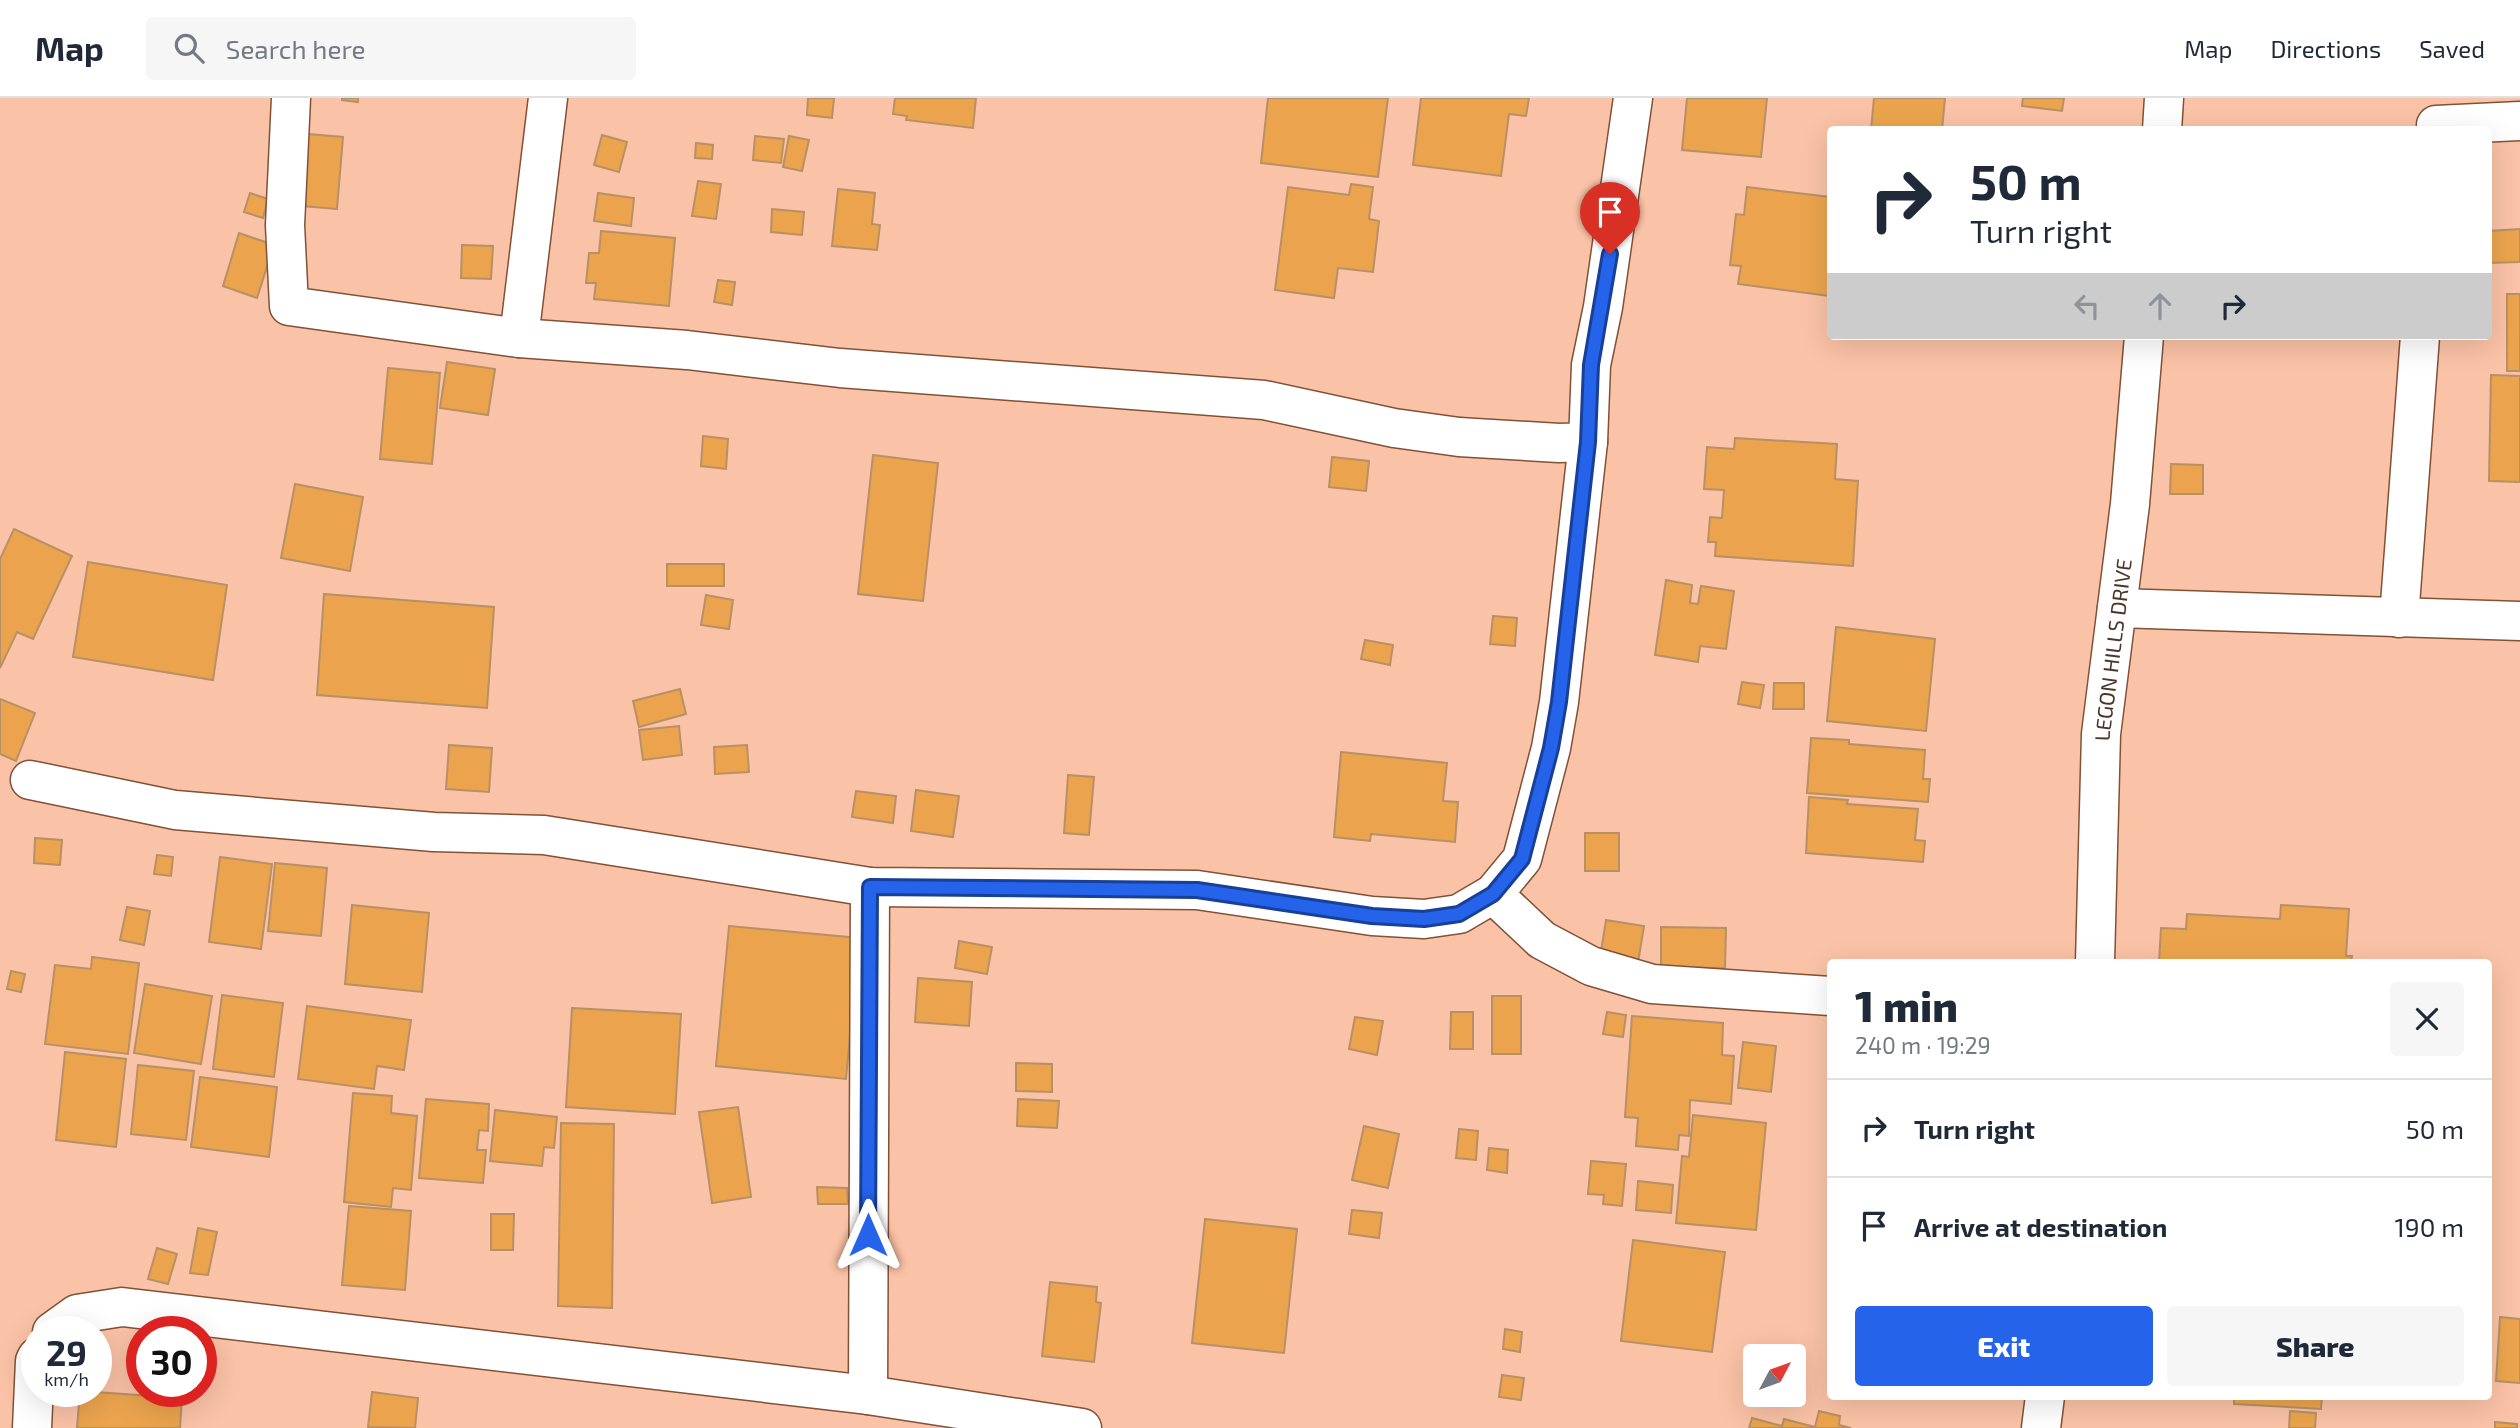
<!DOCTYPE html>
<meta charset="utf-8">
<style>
body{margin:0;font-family:"Exo 2",sans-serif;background:#f6f6f7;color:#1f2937;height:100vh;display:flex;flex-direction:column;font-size:26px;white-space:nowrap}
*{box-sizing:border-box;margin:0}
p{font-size:23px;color:#747a83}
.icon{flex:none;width:38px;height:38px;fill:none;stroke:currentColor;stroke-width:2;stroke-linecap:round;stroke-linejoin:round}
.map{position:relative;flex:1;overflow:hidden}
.drawer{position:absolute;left:1827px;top:861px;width:665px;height:441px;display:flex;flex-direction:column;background:#fff;border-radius:7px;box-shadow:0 7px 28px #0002}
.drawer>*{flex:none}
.guide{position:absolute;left:1827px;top:28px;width:665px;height:214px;border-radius:7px;box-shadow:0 7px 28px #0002;background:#fff;color:#1f2937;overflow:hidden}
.needle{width:46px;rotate:49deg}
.tools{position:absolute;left:1743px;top:1246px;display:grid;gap:14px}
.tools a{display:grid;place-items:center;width:63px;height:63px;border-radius:7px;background:#fff;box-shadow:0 7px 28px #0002;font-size:35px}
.speed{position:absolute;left:21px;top:1218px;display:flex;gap:14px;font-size:35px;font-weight:700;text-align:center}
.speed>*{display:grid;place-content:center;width:91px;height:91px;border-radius:50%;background:#fff;box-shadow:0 7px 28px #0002;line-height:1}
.speed small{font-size:18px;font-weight:400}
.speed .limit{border:10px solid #d22;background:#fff;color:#111}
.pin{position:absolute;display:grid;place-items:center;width:60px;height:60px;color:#fff;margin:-72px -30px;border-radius:50% 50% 50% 0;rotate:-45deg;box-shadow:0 0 7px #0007}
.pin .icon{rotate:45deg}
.me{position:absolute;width:77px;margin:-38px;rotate:0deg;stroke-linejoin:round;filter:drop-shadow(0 0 5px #0008)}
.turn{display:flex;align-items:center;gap:24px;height:147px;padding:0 28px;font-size:32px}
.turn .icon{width:91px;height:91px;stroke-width:2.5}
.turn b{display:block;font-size:49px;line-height:60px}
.lanes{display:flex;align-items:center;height:66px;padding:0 28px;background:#0003;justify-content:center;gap:35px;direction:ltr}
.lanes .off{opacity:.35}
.round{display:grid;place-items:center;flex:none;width:74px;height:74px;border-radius:7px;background:#f6f6f7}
.summary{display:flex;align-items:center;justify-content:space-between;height:119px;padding:0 28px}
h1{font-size:42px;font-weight:800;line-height:52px}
.cta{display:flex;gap:14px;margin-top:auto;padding:14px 28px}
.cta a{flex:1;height:80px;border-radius:7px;background:#2563eb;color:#fff;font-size:28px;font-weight:800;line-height:80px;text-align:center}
.cta a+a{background:#f6f6f7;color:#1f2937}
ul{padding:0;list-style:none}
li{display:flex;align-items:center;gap:21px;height:98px;padding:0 28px;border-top:2px solid #e0e1e3}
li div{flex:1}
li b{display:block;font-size:26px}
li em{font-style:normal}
header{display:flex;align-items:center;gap:42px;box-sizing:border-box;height:98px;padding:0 35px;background:#fff;border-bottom:2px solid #e0e1e3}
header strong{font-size:33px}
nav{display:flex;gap:38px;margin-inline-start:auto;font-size:24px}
.search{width:490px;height:63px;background:#f6f6f7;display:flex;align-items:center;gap:18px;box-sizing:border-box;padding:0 24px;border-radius:7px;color:#747a83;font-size:26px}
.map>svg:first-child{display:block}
.building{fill:#eba44d;stroke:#b79066;stroke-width:2}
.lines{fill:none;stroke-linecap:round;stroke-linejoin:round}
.street-casing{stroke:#815138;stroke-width:41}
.street{stroke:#fff;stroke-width:38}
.route-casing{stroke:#184099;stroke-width:18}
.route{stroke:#2563eb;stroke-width:12}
.labels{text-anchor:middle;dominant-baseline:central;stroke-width:5;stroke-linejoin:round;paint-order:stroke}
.street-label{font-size:21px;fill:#4c352a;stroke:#f7d5c4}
</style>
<header>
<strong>Map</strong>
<div class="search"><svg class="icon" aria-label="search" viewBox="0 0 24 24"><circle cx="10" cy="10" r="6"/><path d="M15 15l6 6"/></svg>Search here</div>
<nav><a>Map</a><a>Directions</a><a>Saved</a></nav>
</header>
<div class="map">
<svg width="2520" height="1330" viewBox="0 0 2520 1330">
<rect width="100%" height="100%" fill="#fac2a6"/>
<g class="building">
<path d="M342 0H358V4L342 2Z"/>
<path d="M808 0H834L832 20 807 17Z"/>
<path d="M895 0H976L973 30 906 22 907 18 893 16Z"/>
<path d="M1268 0H1388L1378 79 1261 65Z"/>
<path d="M1421 0H1529L1526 18 1509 16 1501 78 1413 67Z"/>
<path d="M1687 0H1767L1761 59 1682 52Z"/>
<path d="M1874 0H1945L1942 32H1871Z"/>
<path d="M2023 0H2064L2062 13 2022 8Z"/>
<path d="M308 36 343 39 337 111 302 108Z"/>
<path d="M602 37 627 44 619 74 594 67Z"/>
<path d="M755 38 784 41 781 65 753 62Z"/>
<path d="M789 38 809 42 802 73 783 69Z"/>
<path d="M696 45 713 47 712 61 695 60Z"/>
<path d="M698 83 721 86 716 121 692 118Z"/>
<path d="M1351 86 1373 89 1369 121 1379 123 1373 174 1338 170 1334 200 1275 192 1288 89 1349 97Z"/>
<path d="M1747 89 1830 99V198L1738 186 1741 168 1730 167 1736 116 1744 117Z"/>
<path d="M838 91 875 95 872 126 880 127 877 152 832 148Z"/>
<path d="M250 95 268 101 263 120 244 114Z"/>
<path d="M598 95 634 100 631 128 594 123Z"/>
<path d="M772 111 804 114 802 137 771 134Z"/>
<path d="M2520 131V164L2488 165V133Z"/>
<path d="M601 133 675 140 669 208 594 201 596 185H586L589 155H599Z"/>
<path d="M239 135 274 147 257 200 223 188Z"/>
<path d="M462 147 493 148 491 181 461 180Z"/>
<path d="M718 182 735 184 732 207 714 204Z"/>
<rect x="2507" y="196" width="13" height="77"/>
<path d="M447 264 495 271 488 317 440 310Z"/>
<path d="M388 270 440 275 432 366 380 361Z"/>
<path d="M2491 277 2520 278V384L2489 383Z"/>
<path d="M703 338 728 341 726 371 701 368Z"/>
<path d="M1735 340 1837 346 1835 381 1858 383 1853 468 1715 458 1716 444H1708L1710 419 1722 420 1724 392 1704 391 1707 349 1734 351Z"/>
<path d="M873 357 938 365 923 503 858 496Z"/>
<path d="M1332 359 1369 363 1366 393 1329 389Z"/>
<path d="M2171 366 2203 367V396H2170Z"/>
<path d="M295 386 363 399 350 473 281 460Z"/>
<path d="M14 431 72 458 33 541 17 534 0 570V461Z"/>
<path d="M88 464 227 487 213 582 73 559Z"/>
<rect x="667" y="466" width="57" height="22"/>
<path d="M1666 482 1692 487 1690 505 1698 506 1701 488 1734 493 1726 551 1700 548 1698 564 1655 557Z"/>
<path d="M324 496 494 509 487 610 317 597Z"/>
<path d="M706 497 733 502 729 531 701 527Z"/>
<path d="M1493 518 1517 520 1515 548 1490 546Z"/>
<path d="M1836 529 1935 541 1926 633 1827 623Z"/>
<path d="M1365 542 1393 547 1390 567 1361 561Z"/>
<path d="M1742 584 1764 587 1760 610 1738 606Z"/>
<path d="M1774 585H1804V611H1773Z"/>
<path d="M680 591 686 616 639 629 633 603Z"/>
<path d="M0 601 35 615 16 663 0 656Z"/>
<path d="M679 628 682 657 643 662 639 632Z"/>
<path d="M1811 640 1849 642V646L1925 652 1923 681H1930L1928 704 1807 695Z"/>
<path d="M449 647 492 650 489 694 446 691Z"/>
<path d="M747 647 749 674 715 676 714 649Z"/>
<path d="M1341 654 1447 665 1443 703 1458 704 1455 744 1371 736 1370 743 1334 739Z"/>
<path d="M1068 677 1094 679 1089 737 1064 735Z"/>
<path d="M916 692 959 698 953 739 911 733Z"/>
<path d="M856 693 896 698 893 725 852 719Z"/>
<path d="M1809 699 1848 702 1847 706 1918 711 1915 742 1925 743 1923 764 1806 755Z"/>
<rect x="1585" y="735" width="34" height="38"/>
<path d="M35 740 62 742 60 767 34 765Z"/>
<path d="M157 757 173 759 171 778 154 776Z"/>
<path d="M220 759 272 766 261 851 209 844Z"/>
<path d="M275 765 327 770 321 838 268 833Z"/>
<path d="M352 807 429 815 422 894 345 886Z"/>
<path d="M2281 807 2349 811 2346 858H2352L2351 864H2159L2161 830 2186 831 2187 816 2280 821Z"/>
<path d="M127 809 150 813 144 847 120 842Z"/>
<path d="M1606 822 1644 828 1637 871 1599 866Z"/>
<path d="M729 828 859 840 846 981 716 968Z"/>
<path d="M1661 829 1726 830 1725 870 1661 869Z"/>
<path d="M959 843 992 849 987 876 955 870Z"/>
<path d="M92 859 139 865 128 956 45 946 55 867 91 871Z"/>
<path d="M11 873 25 876 21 894 7 891Z"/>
<path d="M918 880 972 884 969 928 915 924Z"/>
<path d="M145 886 212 898 201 966 134 955Z"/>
<path d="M222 897 283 905 274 979 213 971Z"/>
<rect x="1492" y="898" width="29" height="58"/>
<path d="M307 908 411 922 404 972 377 968 374 991 298 981Z"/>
<path d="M572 910 681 916 675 1016 566 1009Z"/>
<path d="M1451 914H1473V951H1450Z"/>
<path d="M1607 914 1626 917 1623 939 1603 936Z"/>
<path d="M1632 918 1723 925 1722 957 1734 958 1731 1006 1690 1002 1689 1038 1679 1037 1678 1052 1636 1048 1638 1020 1625 1019Z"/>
<path d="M1355 919 1383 923 1377 957 1349 951Z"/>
<path d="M1743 944 1776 948 1771 994 1738 990Z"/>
<path d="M65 954 126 961 116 1049 56 1042Z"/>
<path d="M1016 965 1052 966V994L1016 993Z"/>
<path d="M138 967 194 973 186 1042 131 1036Z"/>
<path d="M200 979 277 989 269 1059 191 1049Z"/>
<path d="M353 995 392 998 391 1015 417 1018 411 1092 393 1090 391 1109 344 1104Z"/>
<path d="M426 1001 489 1006 488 1033 479 1032 477 1052H486L483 1085 419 1080Z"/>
<path d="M1018 1001 1059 1003 1057 1030 1017 1028Z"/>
<path d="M738 1009 751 1099 712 1105 699 1014Z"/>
<path d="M495 1012 557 1019 554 1050 544 1049 542 1068 490 1063Z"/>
<path d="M1693 1017 1766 1025 1756 1132 1676 1125 1682 1058 1689 1059Z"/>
<path d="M561 1025 614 1026 612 1210 558 1208Z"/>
<path d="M1364 1028 1399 1036 1388 1090 1352 1082Z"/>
<path d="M1459 1031 1478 1033 1476 1062 1456 1060Z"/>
<path d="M1489 1050 1508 1052 1507 1075 1487 1072Z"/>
<path d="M1591 1063 1626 1066 1622 1108 1603 1106 1604 1097 1588 1096Z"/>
<path d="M1638 1083 1673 1087 1671 1115 1636 1112Z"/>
<path d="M817 1089 847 1090 848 1106H818Z"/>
<path d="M349 1108 411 1113 405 1192 342 1187Z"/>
<path d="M1352 1112 1382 1115 1379 1140 1349 1136Z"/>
<path d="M491 1116H514L513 1152H491Z"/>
<path d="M1205 1121 1297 1131 1284 1255 1192 1245Z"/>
<path d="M198 1130 217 1134 208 1177 190 1175Z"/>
<path d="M1633 1142 1725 1154 1712 1254 1621 1243Z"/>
<path d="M157 1150 177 1156 168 1186 148 1181Z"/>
<path d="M1050 1184 1097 1189 1096 1204 1101 1205 1094 1264 1042 1258Z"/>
<path d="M2500 1219 2520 1221V1285L2496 1283Z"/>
<path d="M1505 1231 1522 1234 1520 1254 1503 1251Z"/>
<path d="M1502 1277 1524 1280 1521 1302 1499 1299Z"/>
<path d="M80 1293 182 1300 180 1330H77Z"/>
<path d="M372 1294 418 1300 415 1330 368 1329Z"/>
<path d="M2234 1298H2322L2321 1311 2234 1306Z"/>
<path d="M1819 1313 1840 1318 1839 1327 1851 1330H1749L1752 1320 1782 1328 1784 1321 1815 1329Z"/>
<path d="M2290 1313 2316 1315 2315 1330H2289Z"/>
<path d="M2495 1324 2517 1326V1330H2495Z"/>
</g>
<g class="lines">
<defs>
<g id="street">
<path d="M291 0 285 127 289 208 519 240 687 252 840 270 1264 302 1394 330 1459 339 1559 345 1588 344 1591 267 1603 209 1633 0"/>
<path d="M2436 27 2520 23"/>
<path d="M2162 32 2164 0"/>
<path d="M519 240 548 0"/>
<path d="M2117 510 2520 523"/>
<path d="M2399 520 2420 238"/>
<path d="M30 682 175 712 434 734 544 737 870 789 1197 792 1372 818 1424 821 1459 816 1493 796 1522 761 1551 650 1559 604 1588 344"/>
<path d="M1493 796 1542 842 1591 868 1652 886 1830 898"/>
<path id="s1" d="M2095 864 2101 636 2130 406 2144 238"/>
<path d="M52 1234 77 1216 122 1209 868 1297 1082 1330"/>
<path d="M868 1297 870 789"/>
<path d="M32 1330 35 1263 37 1259"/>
<path d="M2041 1330 2045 1298"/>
</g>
</defs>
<use href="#street" class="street-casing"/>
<use href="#street" class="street"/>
</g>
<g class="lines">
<defs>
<path id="route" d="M868 1137 870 789 1197 792 1372 818 1424 821 1459 816 1493 796 1522 761 1551 650 1559 604 1588 344 1591 267 1610 156"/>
</defs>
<use href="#route" class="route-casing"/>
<use href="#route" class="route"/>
</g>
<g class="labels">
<g class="street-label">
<text stroke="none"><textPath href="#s1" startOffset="313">LEGON HILLS DRIVE</textPath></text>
</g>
</g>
</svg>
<div class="tools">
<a><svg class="needle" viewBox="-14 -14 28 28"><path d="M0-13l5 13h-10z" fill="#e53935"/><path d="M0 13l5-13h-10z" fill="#747a83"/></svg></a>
</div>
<div class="speed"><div>29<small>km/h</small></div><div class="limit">30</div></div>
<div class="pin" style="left:1610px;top:156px;background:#d93025"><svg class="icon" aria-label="arrive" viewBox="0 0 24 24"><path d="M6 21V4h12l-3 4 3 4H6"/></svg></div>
<svg class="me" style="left:868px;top:1137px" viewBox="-20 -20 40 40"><path d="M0-17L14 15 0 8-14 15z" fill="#2563eb" stroke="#fff" stroke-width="4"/></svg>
<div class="guide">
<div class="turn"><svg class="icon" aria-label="right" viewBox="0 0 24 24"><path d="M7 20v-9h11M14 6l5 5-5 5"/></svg><div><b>50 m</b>Turn right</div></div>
<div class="lanes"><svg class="icon off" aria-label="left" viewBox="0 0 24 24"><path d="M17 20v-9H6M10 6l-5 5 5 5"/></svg><svg class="icon off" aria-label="ahead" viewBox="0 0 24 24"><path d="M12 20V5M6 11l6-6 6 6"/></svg><svg class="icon" aria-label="right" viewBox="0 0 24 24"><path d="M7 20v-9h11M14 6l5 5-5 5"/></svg></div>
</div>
<section class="drawer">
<div class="summary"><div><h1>1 min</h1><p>240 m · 19:29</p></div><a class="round"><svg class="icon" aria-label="close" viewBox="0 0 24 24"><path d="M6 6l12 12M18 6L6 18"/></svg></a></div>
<ul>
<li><svg class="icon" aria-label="right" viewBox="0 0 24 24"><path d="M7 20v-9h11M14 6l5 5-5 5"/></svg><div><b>Turn right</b></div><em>50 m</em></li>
<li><svg class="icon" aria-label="arrive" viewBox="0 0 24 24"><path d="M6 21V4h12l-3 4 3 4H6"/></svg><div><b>Arrive at destination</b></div><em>190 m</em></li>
</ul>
<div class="cta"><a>Exit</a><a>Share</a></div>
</section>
</div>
